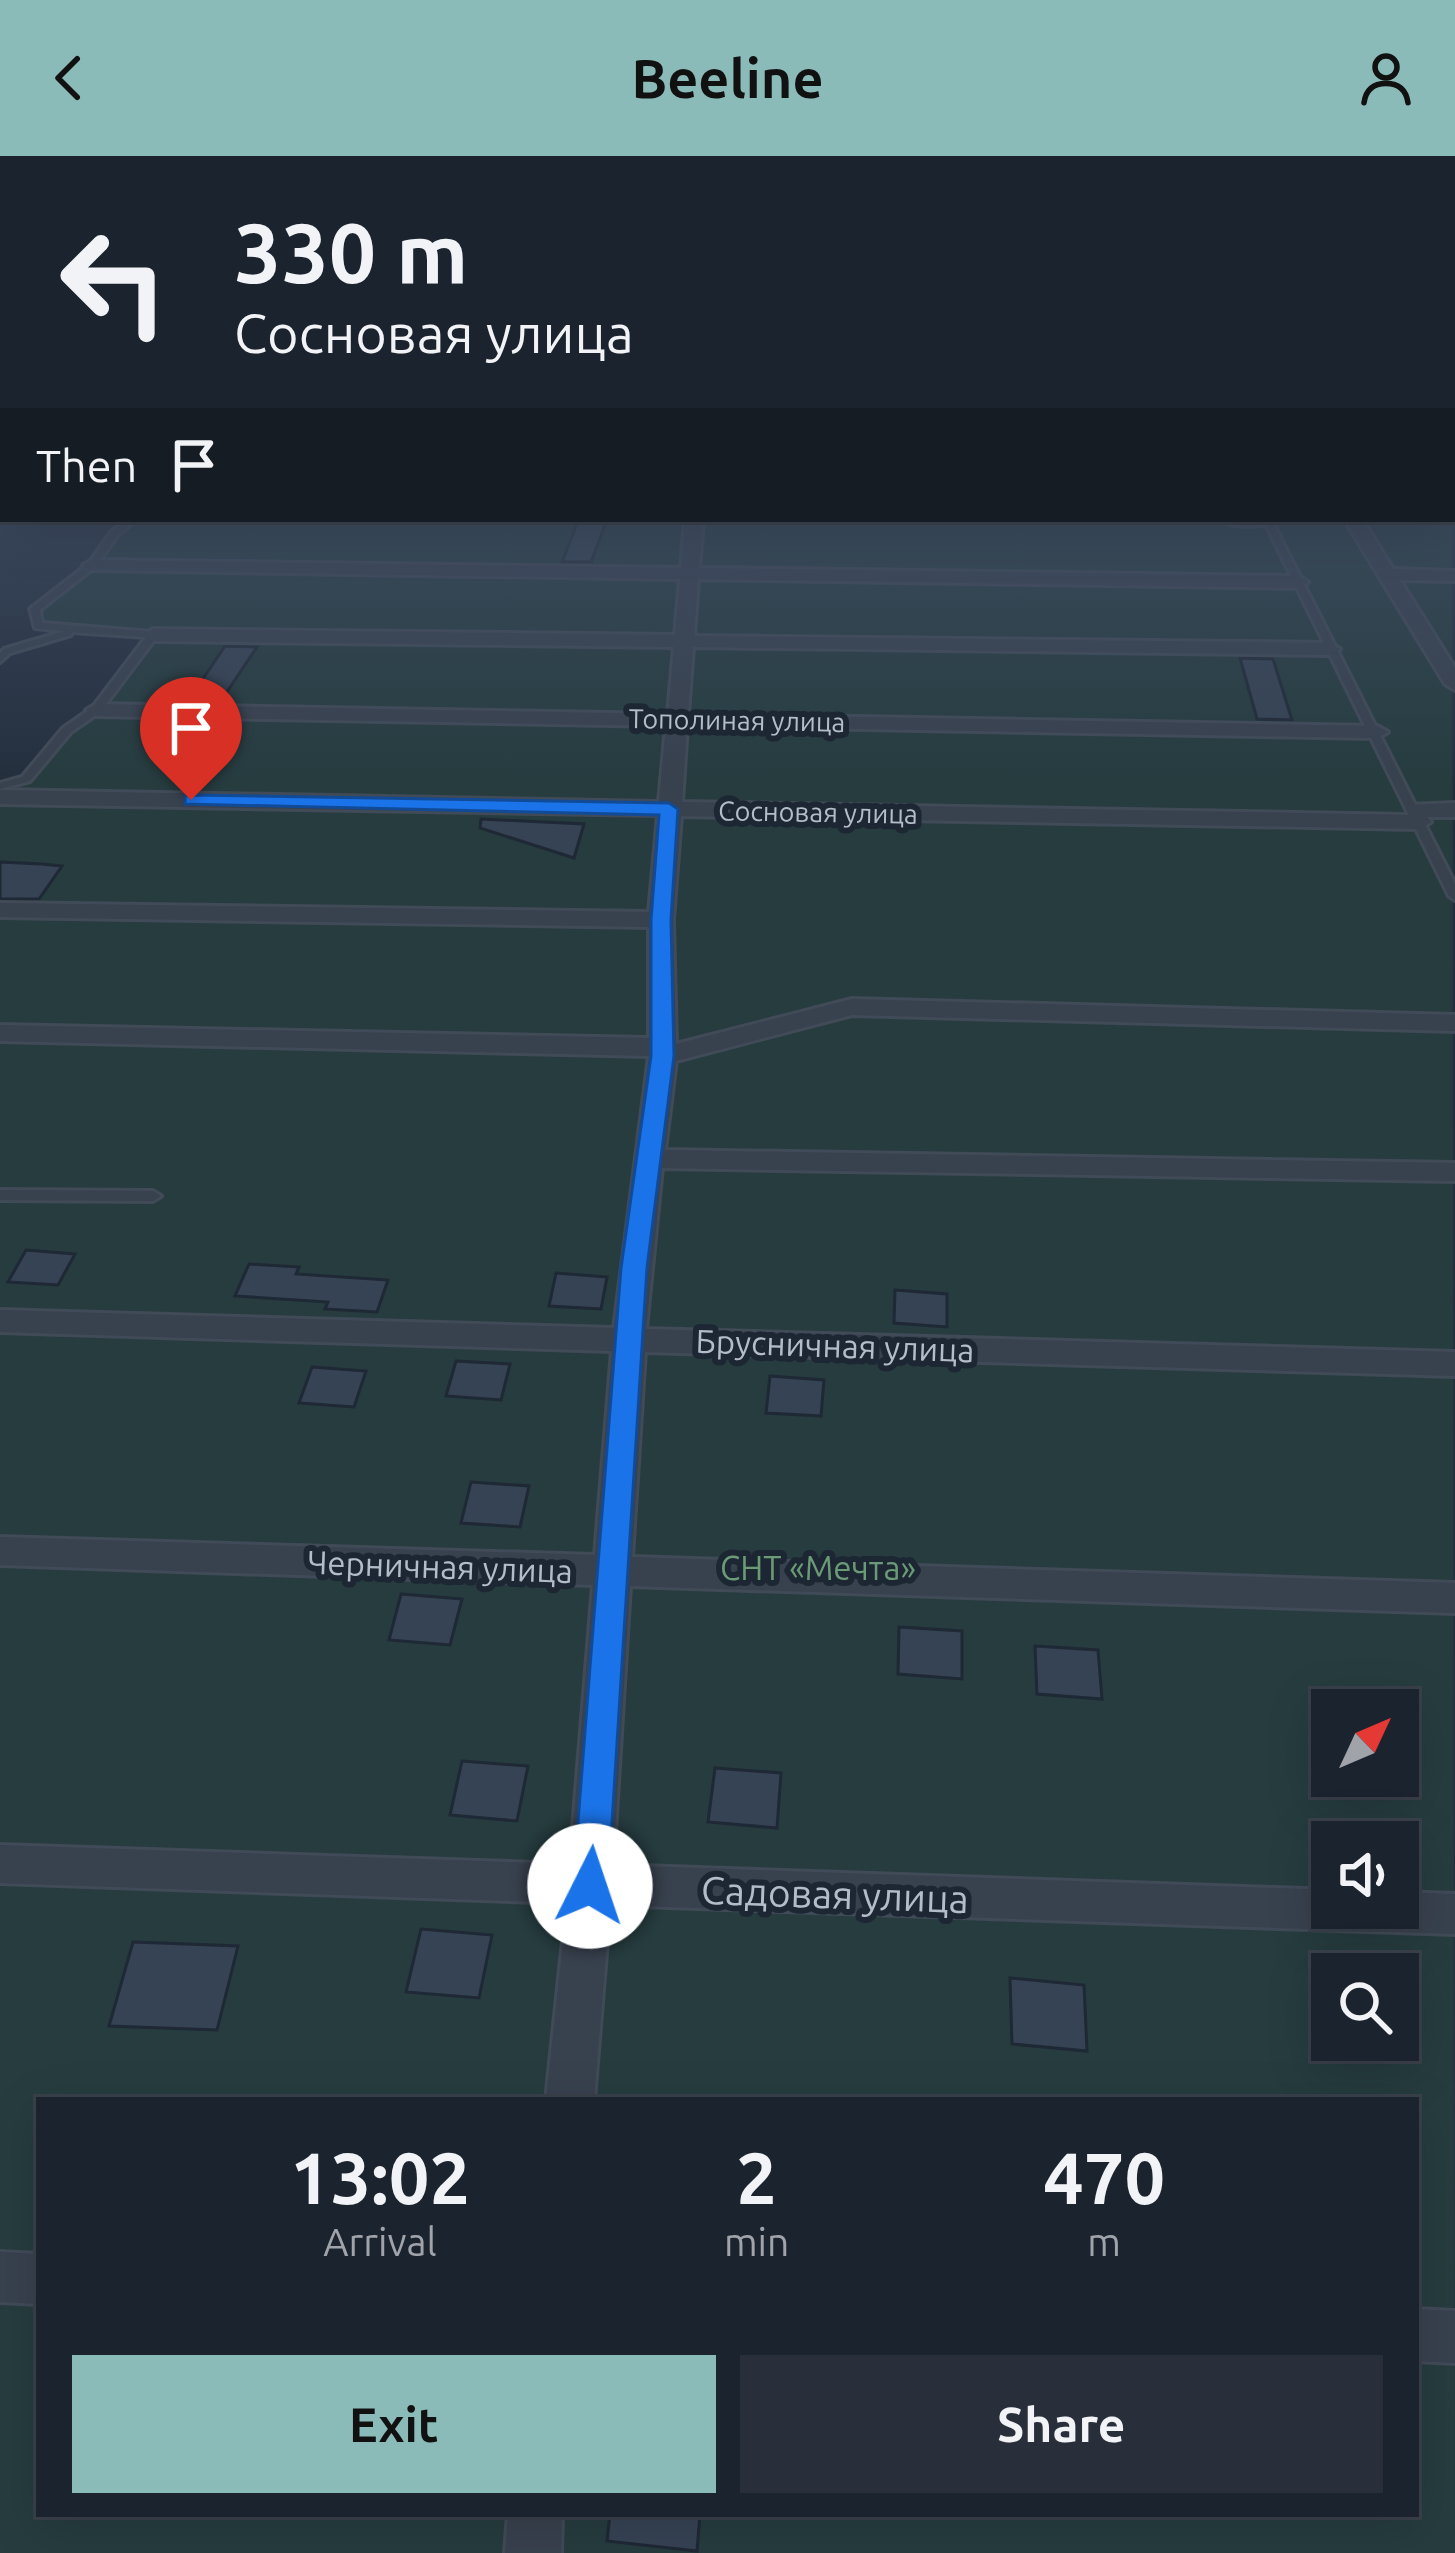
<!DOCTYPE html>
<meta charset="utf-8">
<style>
body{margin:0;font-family:Ubuntu,sans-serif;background:#282f3a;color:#f1f3f6;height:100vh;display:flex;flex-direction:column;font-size:45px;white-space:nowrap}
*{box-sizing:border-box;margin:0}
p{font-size:39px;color:#a0a4aa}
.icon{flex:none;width:66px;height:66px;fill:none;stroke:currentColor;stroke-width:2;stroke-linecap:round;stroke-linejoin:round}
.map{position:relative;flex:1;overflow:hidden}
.panel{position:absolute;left:36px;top:1941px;width:1383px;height:420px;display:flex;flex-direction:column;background:#1b232e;border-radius:0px;box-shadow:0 12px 48px #0002,0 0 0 3px #39404a}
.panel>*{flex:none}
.banner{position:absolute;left:0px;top:0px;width:1455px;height:366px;box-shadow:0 12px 48px #0002,0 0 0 3px #39404a;background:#1b232e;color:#f1f3f6;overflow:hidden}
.needle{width:78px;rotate:46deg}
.controls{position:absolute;left:1311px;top:1533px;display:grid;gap:24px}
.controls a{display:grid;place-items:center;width:108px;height:108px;border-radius:0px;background:#1b232e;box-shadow:0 12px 48px #0002,0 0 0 3px #39404a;font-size:60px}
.pin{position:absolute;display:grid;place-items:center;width:102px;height:102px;color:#fff;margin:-123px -51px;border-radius:50% 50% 50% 0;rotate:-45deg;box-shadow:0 0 12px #0007}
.pin .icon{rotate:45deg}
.me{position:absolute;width:132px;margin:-66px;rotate:4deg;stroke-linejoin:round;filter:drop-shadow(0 0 9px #0008)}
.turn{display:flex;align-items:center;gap:42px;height:252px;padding:0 36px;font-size:54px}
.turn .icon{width:156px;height:156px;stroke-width:2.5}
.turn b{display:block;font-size:84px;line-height:102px}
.then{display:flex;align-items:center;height:114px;padding:0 36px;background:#0003;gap:24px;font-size:45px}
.eta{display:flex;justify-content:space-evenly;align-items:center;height:204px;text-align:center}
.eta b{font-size:72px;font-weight:700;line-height:84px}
.primary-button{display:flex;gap:24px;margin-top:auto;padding:24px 36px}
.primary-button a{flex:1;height:138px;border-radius:0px;background:#8bbbb9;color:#111;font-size:48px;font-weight:700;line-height:138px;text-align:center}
.primary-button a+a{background:#282f3a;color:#f1f3f6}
header{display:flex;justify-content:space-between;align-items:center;height:156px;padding:0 36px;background:#8bbbb9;color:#111;font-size:54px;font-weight:700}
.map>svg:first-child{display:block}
.green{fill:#263c3f;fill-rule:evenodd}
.building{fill:#364354;stroke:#1f2835;stroke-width:3}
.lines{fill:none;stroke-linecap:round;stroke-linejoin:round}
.service-casing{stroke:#414a57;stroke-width:6}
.minor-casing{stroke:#414a57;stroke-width:6}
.service{fill:#38414e;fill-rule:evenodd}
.minor{fill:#38414e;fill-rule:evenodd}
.route{fill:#1a73e8;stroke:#114b97;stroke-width:3}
.labels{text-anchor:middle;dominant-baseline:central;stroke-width:12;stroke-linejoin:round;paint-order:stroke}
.far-street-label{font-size:27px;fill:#b4bcc9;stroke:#1d2633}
.street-label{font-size:33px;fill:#b4bcc9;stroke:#1d2633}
.park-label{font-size:33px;fill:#6b9a76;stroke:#1d2633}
.near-street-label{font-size:39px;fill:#b4bcc9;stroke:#1d2633}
</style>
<header><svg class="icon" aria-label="back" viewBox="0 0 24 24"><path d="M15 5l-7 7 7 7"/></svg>Beeline<svg class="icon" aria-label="person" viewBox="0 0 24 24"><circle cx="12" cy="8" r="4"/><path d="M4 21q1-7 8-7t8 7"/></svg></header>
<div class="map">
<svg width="1455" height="2397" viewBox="0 0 1455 2397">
<rect width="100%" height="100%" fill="#242f3e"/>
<path class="green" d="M1452 288 1455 2397H0V630L26 622 67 574 96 554 152 480 38 470 35 453 92 409 114 378 133 363H1452ZM1332 1554H1398V1620H1332ZM1332 1686H1398V1752H1332ZM1332 1818H1398V1884H1332ZM39 1944H1416V2358H39Z"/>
<g class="building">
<path d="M578 365 606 366 591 406H562Z"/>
<path d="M225 490 257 491 220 546 188 545Z"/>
<path d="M1240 502 1273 503 1292 564 1257 563Z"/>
<path d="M481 663 584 668 574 702 480 672Z"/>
<path d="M0 706 41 708 62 710 39 743H0Z"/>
<path d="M26 1094 75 1098 58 1129 8 1126Z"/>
<path d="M249 1108 299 1111 296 1118 388 1124 377 1156 325 1153 328 1146 235 1140Z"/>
<path d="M556 1117 607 1121 601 1153 549 1150Z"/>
<path d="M895 1134 947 1138V1171L894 1167Z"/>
<path d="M456 1205 510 1208 501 1244 446 1240Z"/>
<path d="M312 1211 366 1215 354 1251 299 1247Z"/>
<path d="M770 1220 824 1224 821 1260 766 1257Z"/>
<path d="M471 1326 529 1330 520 1371 461 1367Z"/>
<path d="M401 1438 462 1443 450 1489 389 1484Z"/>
<path d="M899 1471 962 1475V1523L898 1518Z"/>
<path d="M1035 1490 1098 1494 1102 1543 1037 1538Z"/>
<path d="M462 1605 528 1610 517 1665 450 1659Z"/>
<path d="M715 1612 781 1617 777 1672 708 1666Z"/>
<path d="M421 1773 492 1779 479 1842 406 1836Z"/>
<path d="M133 1786 238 1790 217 1874 109 1870Z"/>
<path d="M1010 1822 1084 1829 1087 1895 1012 1888Z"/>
<path d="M610 2358H700L697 2395 607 2385Z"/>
</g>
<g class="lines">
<defs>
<g id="service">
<rect x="0" y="317" width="3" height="6"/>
<path d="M128 363H137L117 380 95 411 40 454 42 467 153 476 158 479 100 556 71 576 30 625 0 633V627L22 621 63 572 92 552 146 481 72 476 71 479 10 497 0 506V497L4 493 65 475 35 472 30 453 89 407 111 376Z"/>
<path d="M1263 363H1271L1455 728V744L1449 740Z"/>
<path d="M0 1034 153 1035 161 1040 153 1045 0 1044Z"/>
</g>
<g id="minor">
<rect x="1452" y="305" width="3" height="10"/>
<path d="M1452 354H1455V364L1447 363H1452Z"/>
<path d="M685 363H703L699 412 1299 420 1308 426 1299 432 698 423 694 480 1330 487 1340 493 1330 499 693 491 688 558 1377 570 1388 576 1377 582 687 570 682 646 1408 659V649L1455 647V661H1427L1431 666 1420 673 681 660 673 764 676 888 852 843 1455 859V875L852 859 676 905 665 994 1455 1007V1025L662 1012 646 1173 1455 1196V1220L645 1196 632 1401 1455 1427V1457L630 1430 613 1709 1332 1734V1752H1398V1736L1455 1738V1778L610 1749 594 1944H546L567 1747 0 1727V1689L570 1708 593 1429 0 1409V1381L595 1399 612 1195 0 1176V1154L614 1172 649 900 0 885V869L649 882V771L0 761V747L649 756 658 659 0 648V634L659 646 666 570 96 560 86 554 96 548 668 558 674 491 153 485 143 479 153 473 675 479 680 423 92 414 83 409 92 404 681 412Z"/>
<path d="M1219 363H1277C1264 372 1232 372 1219 363Z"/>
<path d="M1344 363H1362L1393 413 1455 415V425L1400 424 1455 512V534L1445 528Z"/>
<path d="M0 2096 39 2098V2148L0 2146Z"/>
<path d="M1416 2153 1455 2155V2207L1416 2205Z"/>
<path d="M508 2358H562L561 2397H505Z"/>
</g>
</defs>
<use href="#service" class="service-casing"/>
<use href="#minor" class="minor-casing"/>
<use href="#service" class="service"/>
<use href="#minor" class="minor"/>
</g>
<linearGradient id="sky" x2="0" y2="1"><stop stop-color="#141a22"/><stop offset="0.46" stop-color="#3f4d63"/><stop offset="1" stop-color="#3f4d63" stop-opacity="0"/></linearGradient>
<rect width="1455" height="623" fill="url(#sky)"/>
<path class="route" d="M191 639 669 647 678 653 671 764 674 900 647 1112 608 1730 603 1742 590 1747 578 1742 573 1730 621 1112 651 900V764L659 659 185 648V640Z"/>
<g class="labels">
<g class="far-street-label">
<text transform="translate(737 564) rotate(1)">Тополиная улица</text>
<text transform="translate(818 656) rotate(1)">Сосновая улица</text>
</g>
<g class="street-label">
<text transform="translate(835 1189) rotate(2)">Брусничная улица</text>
<text transform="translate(440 1410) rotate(2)">Черничная улица</text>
</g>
<g class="park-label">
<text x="818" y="1411">СНТ «Мечта»</text>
</g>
<g class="near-street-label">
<text transform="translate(835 1738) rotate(2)">Садовая улица</text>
</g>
</g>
</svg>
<div class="controls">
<a><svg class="needle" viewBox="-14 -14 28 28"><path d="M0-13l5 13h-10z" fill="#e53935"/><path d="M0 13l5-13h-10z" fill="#a0a4aa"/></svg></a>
<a><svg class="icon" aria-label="sound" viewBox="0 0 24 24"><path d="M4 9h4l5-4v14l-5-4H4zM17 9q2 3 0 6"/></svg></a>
<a><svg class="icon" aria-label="search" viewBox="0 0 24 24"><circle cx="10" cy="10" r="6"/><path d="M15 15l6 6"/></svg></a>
</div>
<div class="pin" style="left:191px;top:644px;background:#d93025"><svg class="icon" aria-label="arrive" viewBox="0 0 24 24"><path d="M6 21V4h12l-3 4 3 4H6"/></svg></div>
<svg class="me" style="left:590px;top:1730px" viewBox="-20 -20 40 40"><circle r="19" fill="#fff"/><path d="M0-13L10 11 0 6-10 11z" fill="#1a73e8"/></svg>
<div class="banner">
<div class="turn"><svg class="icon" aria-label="left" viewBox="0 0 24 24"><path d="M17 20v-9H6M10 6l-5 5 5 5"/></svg><div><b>330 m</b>Сосновая улица</div></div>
<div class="then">Then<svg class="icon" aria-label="arrive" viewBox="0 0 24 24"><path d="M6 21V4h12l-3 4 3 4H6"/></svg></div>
</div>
<section class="panel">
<div class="eta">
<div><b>13:02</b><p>Arrival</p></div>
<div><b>2</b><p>min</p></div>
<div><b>470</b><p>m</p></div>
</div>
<div class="primary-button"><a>Exit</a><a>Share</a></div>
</section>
</div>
